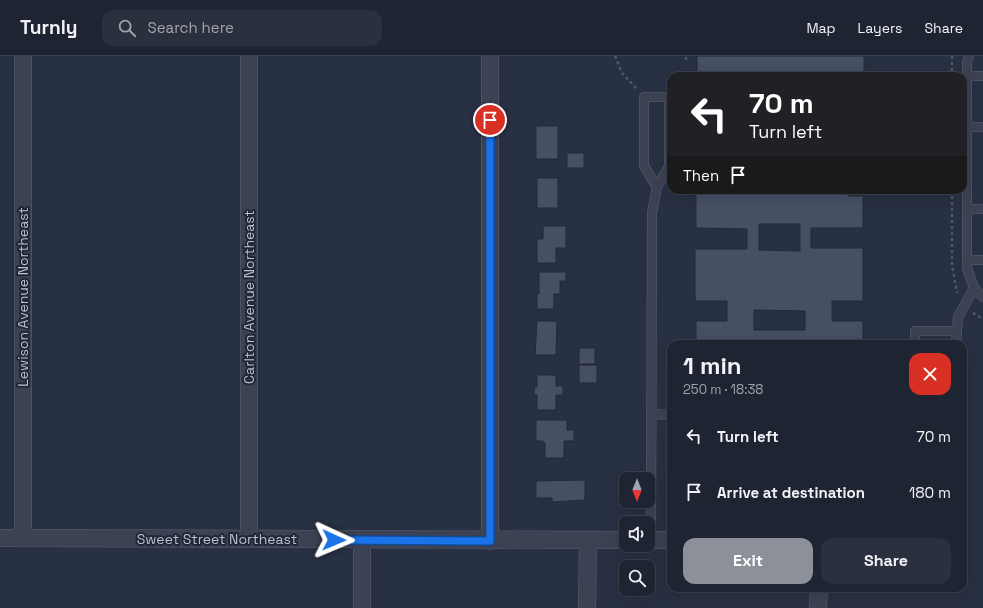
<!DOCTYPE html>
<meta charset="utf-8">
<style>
body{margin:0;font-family:"Space Grotesk",sans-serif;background:#2b303e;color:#f1f3f6;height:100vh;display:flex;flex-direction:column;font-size:15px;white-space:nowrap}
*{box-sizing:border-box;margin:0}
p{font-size:13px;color:#a1a4ac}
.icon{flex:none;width:22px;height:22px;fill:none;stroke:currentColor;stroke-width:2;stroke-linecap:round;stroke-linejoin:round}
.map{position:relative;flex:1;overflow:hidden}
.panel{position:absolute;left:667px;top:284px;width:300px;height:252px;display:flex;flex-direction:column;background:#1e2432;border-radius:12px;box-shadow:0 4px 16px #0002,0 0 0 1px #3c414d}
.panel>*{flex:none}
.banner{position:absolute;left:667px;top:16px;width:300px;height:122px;border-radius:12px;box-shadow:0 4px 16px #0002,0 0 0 1px #3c414d;background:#202124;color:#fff;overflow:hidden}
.needle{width:26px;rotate:180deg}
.buttons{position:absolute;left:619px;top:416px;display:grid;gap:8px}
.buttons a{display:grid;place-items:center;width:36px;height:36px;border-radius:8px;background:#1e2432;box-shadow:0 4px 16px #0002,0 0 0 1px #3c414d;font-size:20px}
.pin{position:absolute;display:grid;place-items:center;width:34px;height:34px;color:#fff;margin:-17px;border:2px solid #fff;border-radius:50%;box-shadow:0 1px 4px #0007}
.me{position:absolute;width:44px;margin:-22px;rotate:91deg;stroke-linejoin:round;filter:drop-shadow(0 0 3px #0008)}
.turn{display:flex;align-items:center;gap:14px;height:84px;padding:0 16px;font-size:18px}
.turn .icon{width:52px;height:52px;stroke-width:2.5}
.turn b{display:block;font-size:28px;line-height:34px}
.then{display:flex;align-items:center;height:38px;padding:0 16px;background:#0003;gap:8px;font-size:15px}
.round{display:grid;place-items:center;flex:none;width:42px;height:42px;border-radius:12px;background:#2b303e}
.overview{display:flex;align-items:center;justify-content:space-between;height:68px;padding:0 16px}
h1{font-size:24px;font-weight:700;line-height:30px}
.action{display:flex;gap:8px;margin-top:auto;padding:8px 16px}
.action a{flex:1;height:46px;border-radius:12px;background:#8c9099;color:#fff;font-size:16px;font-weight:700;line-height:46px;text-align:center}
.action a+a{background:#2b303e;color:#f1f3f6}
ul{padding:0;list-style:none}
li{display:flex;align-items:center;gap:12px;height:56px;padding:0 16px}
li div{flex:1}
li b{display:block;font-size:15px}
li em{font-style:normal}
header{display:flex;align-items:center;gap:24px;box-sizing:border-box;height:56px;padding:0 20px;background:#1e2432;border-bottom:1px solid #3c414d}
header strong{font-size:19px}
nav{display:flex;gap:22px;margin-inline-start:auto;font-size:14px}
.search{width:280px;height:36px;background:#2b303e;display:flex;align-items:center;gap:10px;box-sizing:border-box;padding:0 14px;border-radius:12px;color:#a1a4ac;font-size:15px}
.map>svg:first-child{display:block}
.building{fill:#474f65;stroke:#23293a;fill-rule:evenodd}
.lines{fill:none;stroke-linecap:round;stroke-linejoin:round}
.lane-casing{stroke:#5b6070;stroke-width:10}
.street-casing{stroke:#5b6070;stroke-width:18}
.path{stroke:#485a60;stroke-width:2.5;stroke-dasharray:3 3;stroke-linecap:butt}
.lane{stroke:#3c4253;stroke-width:9}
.street{stroke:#3c4253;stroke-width:17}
.route-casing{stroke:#114b97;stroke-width:10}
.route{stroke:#1a73e8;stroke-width:7}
.labels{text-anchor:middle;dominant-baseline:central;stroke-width:4;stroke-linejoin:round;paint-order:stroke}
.street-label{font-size:14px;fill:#babecc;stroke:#212738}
</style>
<header>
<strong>Turnly</strong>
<div class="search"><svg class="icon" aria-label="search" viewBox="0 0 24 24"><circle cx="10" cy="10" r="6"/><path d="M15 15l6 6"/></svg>Search here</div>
<nav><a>Map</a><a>Layers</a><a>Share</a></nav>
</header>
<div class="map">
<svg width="983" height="552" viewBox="0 0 983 552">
<rect width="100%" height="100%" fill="#283043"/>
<g class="building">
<rect x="697" y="0" width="167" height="20"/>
<rect x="536" y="70" width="22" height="33"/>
<rect x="567" y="97" width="17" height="15"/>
<rect x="537" y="122" width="21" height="30"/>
<path d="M690 134H848V140H863V172H811V192H863V245H832V265H863V288H696V265H727V245H695V193H747V173L696 172V139H690ZM759 168H800V195L759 194ZM754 254 805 255V274H754Z"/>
<path d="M543 170H566V192H556V207H537V183H543Z"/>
<path d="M539 216H566V225H560V238H554V253H537V238H539Z"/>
<path d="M537 265H557L556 299H535Z"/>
<rect x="579" y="292" width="16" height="16"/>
<rect x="579" y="309" width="18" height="18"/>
<path d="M537 319H556V330H563V339H556V354H537V339H534V331H537Z"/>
<path d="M536 364H567V374H574V385H564V402H545V387H543V385H536Z"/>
<path d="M585 424V444L552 446V442H536V425Z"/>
</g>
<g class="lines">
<defs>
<g id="lane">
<path d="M969 0 967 6V212L974 232 983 241"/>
<path d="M967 20H983"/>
<path d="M967 71H983"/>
<path d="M967 153H983"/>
<path d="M967 204H983"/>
<path d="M915 288V275H956"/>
<path d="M956 288 958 261 974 232"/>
<path d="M651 358 671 359"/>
<path d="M651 484 652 157 657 131 644 110V41H669V110L657 131"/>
</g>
<g id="street">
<path d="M23 0V482"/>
<path d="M0 482 626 484"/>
<path d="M249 483V0"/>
<path d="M648 484H671"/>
<path d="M490 485V0"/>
<path d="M362 552V484"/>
<path d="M587 552 588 485"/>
<path d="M818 552 819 532"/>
</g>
</defs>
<use href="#lane" class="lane-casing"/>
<use href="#street" class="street-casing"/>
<g class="path">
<path d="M615 0 622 17 637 33"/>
<path d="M952 0V20"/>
<path d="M686 4V0"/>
<path d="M952 134V208L957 237"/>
<path d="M973 257 983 263"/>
</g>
<use href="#lane" class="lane"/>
<use href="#street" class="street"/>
</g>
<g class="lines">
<defs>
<path id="route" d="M334 484 490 485V64"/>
</defs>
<use href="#route" class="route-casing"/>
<use href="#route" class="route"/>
</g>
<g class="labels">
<g class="street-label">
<text transform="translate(23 241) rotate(-90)">Lewison Avenue Northeast</text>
<text transform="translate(249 241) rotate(-90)">Carlton Avenue Northeast</text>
<text x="217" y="483">Sweet Street Northeast</text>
</g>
</g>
</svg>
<div class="buttons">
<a><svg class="needle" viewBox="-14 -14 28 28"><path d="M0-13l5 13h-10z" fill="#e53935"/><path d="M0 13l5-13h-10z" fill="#a1a4ac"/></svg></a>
<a><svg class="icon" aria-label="sound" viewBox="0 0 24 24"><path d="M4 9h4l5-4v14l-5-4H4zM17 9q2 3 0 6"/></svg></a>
<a><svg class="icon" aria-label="search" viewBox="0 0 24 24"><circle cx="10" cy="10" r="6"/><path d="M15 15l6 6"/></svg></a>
</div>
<div class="pin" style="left:490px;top:64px;background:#d93025"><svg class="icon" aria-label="arrive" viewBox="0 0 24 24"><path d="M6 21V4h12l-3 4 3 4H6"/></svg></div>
<svg class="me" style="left:334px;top:484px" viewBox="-20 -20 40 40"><path d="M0-17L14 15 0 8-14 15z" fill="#1a73e8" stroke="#fff" stroke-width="4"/></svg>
<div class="banner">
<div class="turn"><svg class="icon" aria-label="left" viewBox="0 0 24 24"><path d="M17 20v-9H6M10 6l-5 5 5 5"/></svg><div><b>70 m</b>Turn left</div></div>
<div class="then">Then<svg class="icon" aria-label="arrive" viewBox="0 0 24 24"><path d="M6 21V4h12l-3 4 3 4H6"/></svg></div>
</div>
<section class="panel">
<div class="overview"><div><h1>1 min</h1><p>250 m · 18:38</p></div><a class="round" style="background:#d93025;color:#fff"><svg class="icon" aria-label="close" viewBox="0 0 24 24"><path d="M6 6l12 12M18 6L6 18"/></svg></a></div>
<ul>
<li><svg class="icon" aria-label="left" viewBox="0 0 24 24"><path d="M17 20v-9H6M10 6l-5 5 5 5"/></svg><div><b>Turn left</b></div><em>70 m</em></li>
<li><svg class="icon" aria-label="arrive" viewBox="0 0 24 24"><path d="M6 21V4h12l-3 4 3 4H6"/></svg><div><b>Arrive at destination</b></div><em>180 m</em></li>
</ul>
<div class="action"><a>Exit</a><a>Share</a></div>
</section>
</div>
